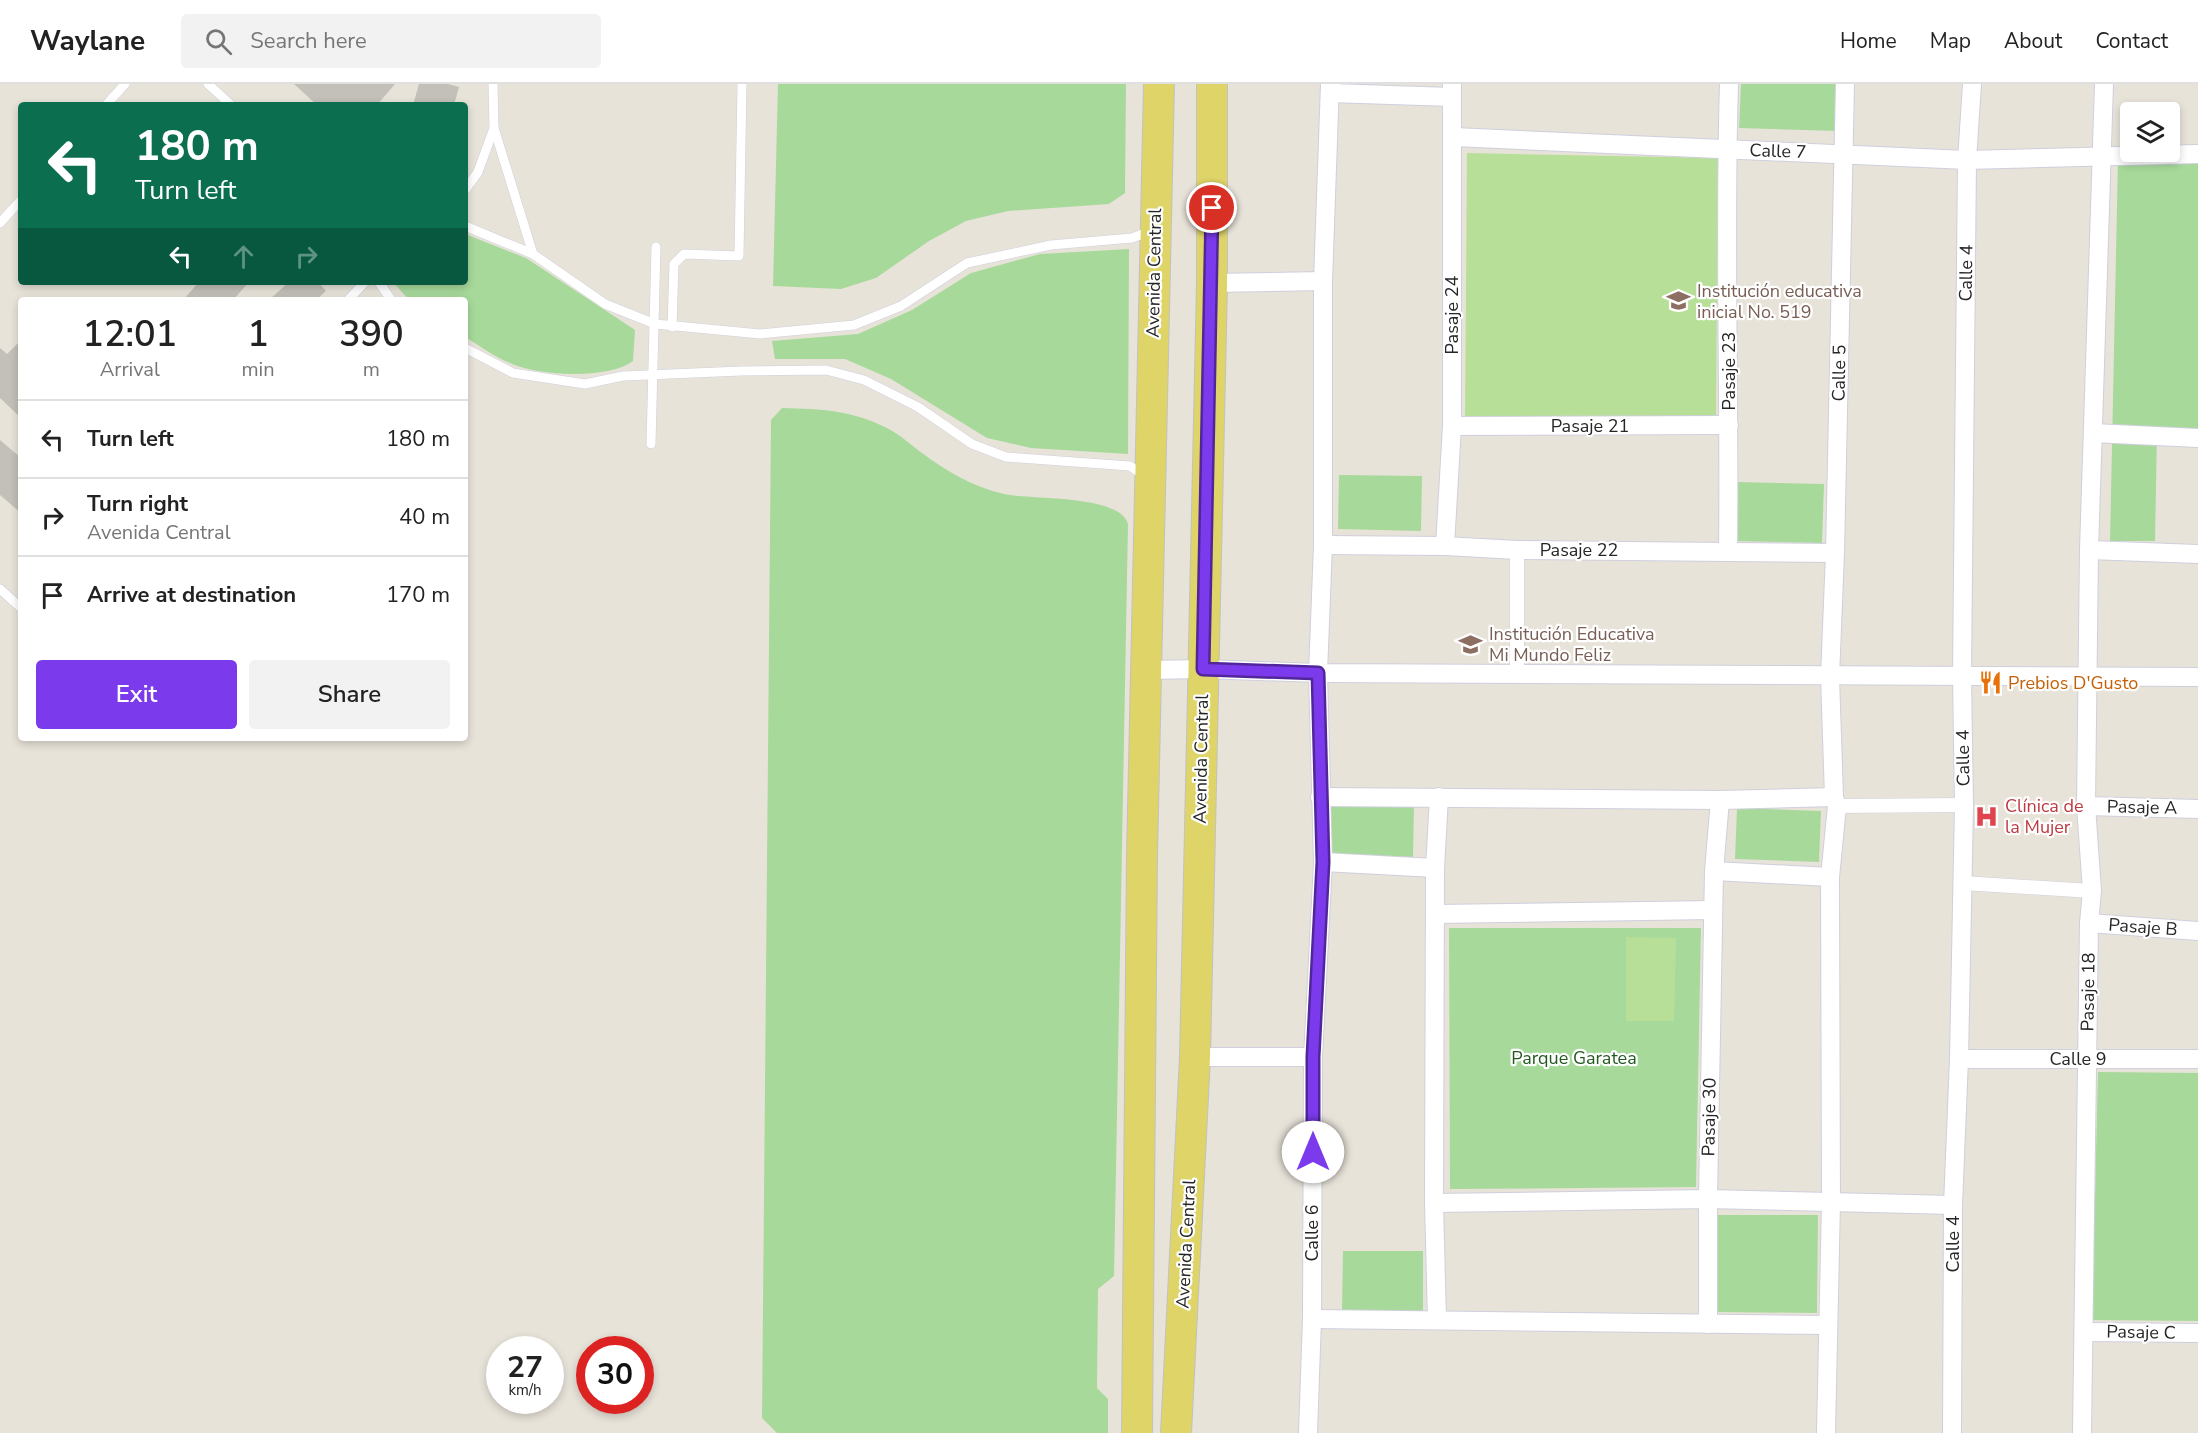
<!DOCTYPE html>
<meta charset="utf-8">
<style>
body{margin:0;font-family:"Nunito Sans",sans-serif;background:#f2f2f2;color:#222;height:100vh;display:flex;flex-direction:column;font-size:22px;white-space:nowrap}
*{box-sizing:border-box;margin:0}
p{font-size:20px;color:#767676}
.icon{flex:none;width:33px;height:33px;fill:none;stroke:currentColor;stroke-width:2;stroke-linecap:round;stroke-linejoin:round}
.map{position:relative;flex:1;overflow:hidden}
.drawer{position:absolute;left:18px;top:213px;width:450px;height:444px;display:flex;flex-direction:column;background:#fff;border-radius:6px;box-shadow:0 3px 9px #0003}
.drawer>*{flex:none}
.hud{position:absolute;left:18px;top:18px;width:450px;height:183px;border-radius:6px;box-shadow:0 3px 9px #0003;background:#0b6e4f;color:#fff;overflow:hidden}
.controls{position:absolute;left:2120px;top:18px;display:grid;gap:12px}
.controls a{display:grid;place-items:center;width:60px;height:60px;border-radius:6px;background:#fff;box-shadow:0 3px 9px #0003;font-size:30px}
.speed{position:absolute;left:486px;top:1252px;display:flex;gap:12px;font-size:30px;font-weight:700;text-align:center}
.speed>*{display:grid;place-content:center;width:78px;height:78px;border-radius:50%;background:#fff;box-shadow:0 3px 9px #0003;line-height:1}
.speed small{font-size:15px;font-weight:400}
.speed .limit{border:9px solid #d22;background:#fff;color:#111}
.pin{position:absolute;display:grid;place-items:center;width:51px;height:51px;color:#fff;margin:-26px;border:3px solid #fff;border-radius:50%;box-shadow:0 2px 6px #0007}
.me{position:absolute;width:66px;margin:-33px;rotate:0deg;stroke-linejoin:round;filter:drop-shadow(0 0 4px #0008)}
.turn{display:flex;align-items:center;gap:21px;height:126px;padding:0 18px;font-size:27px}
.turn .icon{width:78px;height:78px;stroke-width:2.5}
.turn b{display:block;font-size:42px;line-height:51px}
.lanes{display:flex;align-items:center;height:57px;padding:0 18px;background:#0003;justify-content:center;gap:30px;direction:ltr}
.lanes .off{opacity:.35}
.eta{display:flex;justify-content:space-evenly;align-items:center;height:102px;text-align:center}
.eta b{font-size:36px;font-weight:600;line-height:42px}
.action{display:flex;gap:12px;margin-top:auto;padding:12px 18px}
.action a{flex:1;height:69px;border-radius:6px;background:#7c3aed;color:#fff;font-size:24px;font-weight:600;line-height:69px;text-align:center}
.action a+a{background:#f2f2f2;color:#222}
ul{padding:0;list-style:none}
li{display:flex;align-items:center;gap:18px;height:78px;padding:0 18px;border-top:2px solid #e0e0e0}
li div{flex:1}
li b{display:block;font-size:22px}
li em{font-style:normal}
header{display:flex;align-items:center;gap:36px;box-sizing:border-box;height:84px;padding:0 30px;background:#fff;border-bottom:2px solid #e0e0e0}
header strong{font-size:28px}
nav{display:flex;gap:33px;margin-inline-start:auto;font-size:21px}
.search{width:420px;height:54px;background:#f2f2f2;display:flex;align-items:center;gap:15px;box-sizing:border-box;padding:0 21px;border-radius:6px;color:#767676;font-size:22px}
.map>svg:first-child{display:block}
.green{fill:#a7d99b}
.pitch{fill:#b7df98}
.building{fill:#c3c0b9}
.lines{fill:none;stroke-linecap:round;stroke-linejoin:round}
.service-casing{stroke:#cfcfde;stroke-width:10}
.pedestrian-casing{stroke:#cfcfde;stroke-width:15}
.minor-casing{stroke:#cfcfde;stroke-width:20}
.primary-casing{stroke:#c2c2c2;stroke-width:32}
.service{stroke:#fff;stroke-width:9}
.pedestrian{stroke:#fff;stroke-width:14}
.minor{stroke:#fff;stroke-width:18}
.primary{stroke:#dfd467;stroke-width:30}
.route-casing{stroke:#51269a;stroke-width:15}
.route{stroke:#7c3aed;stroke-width:10}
.labels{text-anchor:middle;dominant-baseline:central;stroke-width:4.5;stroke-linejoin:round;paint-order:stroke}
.street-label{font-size:18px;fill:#262626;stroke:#fff}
.education-label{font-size:18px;fill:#785e54;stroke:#fff;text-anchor:start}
.food-label{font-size:18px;fill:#c56008;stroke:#fff;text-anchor:start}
.health-label{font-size:18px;fill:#be3a42;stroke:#fff;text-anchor:start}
.park-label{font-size:18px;fill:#245921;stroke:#fff}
</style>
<header>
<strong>Waylane</strong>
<div class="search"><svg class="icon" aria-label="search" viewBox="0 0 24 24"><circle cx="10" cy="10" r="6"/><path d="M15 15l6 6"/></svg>Search here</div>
<nav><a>Home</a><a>Map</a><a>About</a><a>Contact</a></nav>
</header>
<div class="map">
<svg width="2198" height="1349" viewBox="0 0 2198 1349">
<rect width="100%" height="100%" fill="#e8e3d9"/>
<g class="green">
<path d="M778 0H1126L1125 109 1109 120 1008 127 966 137 929 157 876 194 841 205 773 202Z"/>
<path d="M1741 0H1841L1839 47 1739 44Z"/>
<path d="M2118 75 2198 76V350L2157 349 2155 457H2110Z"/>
<path d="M465 150 526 174 635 246 633 277C607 296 538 292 510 279 494 273 479 261 465 253V216H409L393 198H465Z"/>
<path d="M1129 165 1128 370 1031 364 987 354 891 295 845 275H775L772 257 858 250 912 226 971 189 1040 170Z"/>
<path d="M782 324C822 325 852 326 889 345 900 351 911 361 922 369 948 388 973 403 1004 410 1029 416 1120 410 1128 440L1114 1192 1098 1205 1097 1304 1108 1315V1349H777L762 1334 771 336Z"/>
<path d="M1339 391 1422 392 1421 447 1338 445Z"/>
<path d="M1736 398 1824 400 1822 459 1734 457Z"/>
<path d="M1329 720 1414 721 1413 773 1328 771Z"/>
<path d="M1737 724 1821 727 1819 778 1735 775Z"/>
<path d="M1449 844H1701L1696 1103 1450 1105Z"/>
<path d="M2098 988 2198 989V1237L2092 1236Z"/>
<path d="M1716 1131H1818L1817 1229 1716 1228Z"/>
<path d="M1343 1167H1423V1227H1342Z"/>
</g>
<g class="pitch">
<path d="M1467 69 1718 74 1716 336 1465 342Z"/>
<path d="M1626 853 1676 854 1674 937H1626Z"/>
</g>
<g class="building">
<path d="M294 0H395L377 21H317Z"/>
<path d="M419 0H448L459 3 454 21H413Z"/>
<path d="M199 198H249L233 216H183Z"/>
<path d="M289 198H318L326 207 316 216H269Z"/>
<path d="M21 256V334L0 314V264L7 270Z"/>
<path d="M0 356 21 374V429L0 411Z"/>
</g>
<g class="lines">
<defs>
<g id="service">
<path d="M208 0 231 21"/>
<path d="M493 0 494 44 533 170"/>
<path d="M106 21 125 0"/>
<path d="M465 106 478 88 494 44"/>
<path d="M0 139 21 116"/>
<path d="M465 142 533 170 605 220 655 240 760 250 854 241 901 222 967 179 1051 161 1132 154 1151 147"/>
<path d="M379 198 391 216"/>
<path d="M348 216 365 198"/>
<path d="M672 243 674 180 684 170 739 172 742 0"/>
<path d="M465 264 513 289 585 300 623 292 741 287 826 286 864 296 918 323 972 360 1006 373 1130 382 1146 393"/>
<path d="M651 360 656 163"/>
<path d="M0 505 21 524"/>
</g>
<g id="pedestrian">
<path d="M1517 589V466"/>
<path d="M1837 722 1964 721"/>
<path d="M1963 799 2092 807"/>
</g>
<g id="minor">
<path d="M1330 9 1452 13"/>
<path d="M1454 53 1967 76 2198 70"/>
<path d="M1212 199 1323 197"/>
<path d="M1452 342 1729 341"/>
<path d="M2093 349 2198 354"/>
<path d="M1323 461 1445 462 1517 466 1835 469"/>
<path d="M1445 462 1452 342V0"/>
<path d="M2089 466 2198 470"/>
<path d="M1728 467C1730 311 1724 155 1729 0"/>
<path d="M1147 586 1203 585 1318 589 2198 593"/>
<path d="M1320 713 1720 716 1834 713"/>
<path d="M2086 722 2198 725"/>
<path d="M1323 778 1435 784"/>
<path d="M1714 787 1830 793"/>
<path d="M1435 830 1713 826"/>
<path d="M2089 839 2198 847"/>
<path d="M1195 973H1313"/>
<path d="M1959 975H2198"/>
<path d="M1434 1119 1708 1115 1953 1121"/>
<path d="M1312 1235 1827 1241"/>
<path d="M1437 1236 1434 1119 1435 784 1439 713"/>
<path d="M1708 1240V1115L1714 787 1720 716"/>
<path d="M2084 1248 2198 1249"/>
<path d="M1308 1349 1312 1235 1313 973 1323 778 1318 589 1323 461V197L1330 0"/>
<path d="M1826 1349 1831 1118 1830 793 1837 722 1834 713 1830 593 1835 469 1845 0"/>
<path d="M1952 1349 1953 1121 1959 975 1964 721 1962 591 1967 76 1972 0"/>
<path d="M2082 1349 2089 839 2092 807 2086 722 2089 466 2104 0"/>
</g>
<g id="primary">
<path d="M1137 1349 1142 772 1159 0"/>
<path d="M1176 1349 1195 973 1212 199V0"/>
</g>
</defs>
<use href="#service" class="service-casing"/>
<use href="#pedestrian" class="pedestrian-casing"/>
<use href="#minor" class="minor-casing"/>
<use href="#primary" class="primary-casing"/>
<use href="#service" class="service"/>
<use href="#pedestrian" class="pedestrian"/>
<use href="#minor" class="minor"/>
<use href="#primary" class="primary"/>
</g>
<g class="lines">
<defs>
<path id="route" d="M1212 124 1203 585 1318 589 1323 778 1313 973V1068"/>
</defs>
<use href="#route" class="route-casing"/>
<use href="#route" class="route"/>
</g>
<defs>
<symbol id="school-bare" viewBox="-9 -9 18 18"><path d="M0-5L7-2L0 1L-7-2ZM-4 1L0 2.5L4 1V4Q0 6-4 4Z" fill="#8d6e63" stroke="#fff" stroke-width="2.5" paint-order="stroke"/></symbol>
<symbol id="restaurant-bare" viewBox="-9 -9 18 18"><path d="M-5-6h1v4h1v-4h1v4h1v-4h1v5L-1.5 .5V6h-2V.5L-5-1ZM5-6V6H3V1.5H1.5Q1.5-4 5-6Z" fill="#e8710a" stroke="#fff" stroke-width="2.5" paint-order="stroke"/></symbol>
<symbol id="hospital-bare" viewBox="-9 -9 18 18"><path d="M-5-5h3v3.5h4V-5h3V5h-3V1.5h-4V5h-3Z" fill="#e0444e" stroke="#fff" stroke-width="2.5" paint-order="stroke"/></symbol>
</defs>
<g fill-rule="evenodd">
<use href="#school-bare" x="1662" y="200" width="33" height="33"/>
<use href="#school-bare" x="1454" y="544" width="33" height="33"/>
<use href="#restaurant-bare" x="1974" y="582" width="33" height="33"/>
<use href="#hospital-bare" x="1970" y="716" width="33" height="33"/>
</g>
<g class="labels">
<g class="street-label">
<text transform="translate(1778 67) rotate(2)">Calle 7</text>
<text transform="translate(1154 189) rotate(-89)">Avenida Central</text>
<text transform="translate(1966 189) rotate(-89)">Calle 4</text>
<text transform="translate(1452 231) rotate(-90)">Pasaje 24</text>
<text transform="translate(1729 287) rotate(-90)">Pasaje 23</text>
<text transform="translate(1839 289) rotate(-89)">Calle 5</text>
<text x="1590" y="342">Pasaje 21</text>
<text x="1579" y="466">Pasaje 22</text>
<text transform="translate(1963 674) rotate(-91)">Calle 4</text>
<text transform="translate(1201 675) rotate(-89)">Avenida Central</text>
<text transform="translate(2142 723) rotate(1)">Pasaje A</text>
<text transform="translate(2143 843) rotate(4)">Pasaje B</text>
<text transform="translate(2088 908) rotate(-89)">Pasaje 18</text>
<text x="2078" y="975">Calle 9</text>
<text transform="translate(1709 1033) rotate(-89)">Pasaje 30</text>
<text transform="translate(1312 1149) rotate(-90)">Calle 6</text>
<text transform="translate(1186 1160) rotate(-87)">Avenida Central</text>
<text transform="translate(1953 1160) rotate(-90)">Calle 4</text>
<text transform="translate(2141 1248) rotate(1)">Pasaje C</text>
</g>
<g class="education-label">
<text x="1697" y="207">Institución educativa<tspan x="1697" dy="21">inicial No. 519</tspan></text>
<text x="1489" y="550">Institución Educativa<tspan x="1489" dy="21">Mi Mundo Feliz</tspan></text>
</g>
<g class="food-label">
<text x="2008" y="599">Prebios D'Gusto</text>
</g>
<g class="health-label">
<text x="2005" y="722">Clínica de<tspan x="2005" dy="21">la Mujer</tspan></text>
</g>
<g class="park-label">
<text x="1574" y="974">Parque Garatea</text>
</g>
</g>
</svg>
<div class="controls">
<a><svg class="icon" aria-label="layers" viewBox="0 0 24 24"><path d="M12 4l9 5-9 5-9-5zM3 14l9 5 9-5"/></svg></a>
</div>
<div class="speed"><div>27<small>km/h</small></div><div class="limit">30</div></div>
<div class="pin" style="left:1212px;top:124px;background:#d93025"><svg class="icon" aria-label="arrive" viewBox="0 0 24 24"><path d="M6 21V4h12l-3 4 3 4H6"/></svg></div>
<svg class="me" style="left:1313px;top:1068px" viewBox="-20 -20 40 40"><circle r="19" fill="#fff"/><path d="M0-13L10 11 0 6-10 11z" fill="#7c3aed"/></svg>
<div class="hud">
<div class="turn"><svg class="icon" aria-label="left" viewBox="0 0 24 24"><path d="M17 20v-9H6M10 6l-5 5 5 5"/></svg><div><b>180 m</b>Turn left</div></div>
<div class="lanes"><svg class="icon" aria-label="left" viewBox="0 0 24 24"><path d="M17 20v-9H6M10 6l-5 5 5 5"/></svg><svg class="icon off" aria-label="ahead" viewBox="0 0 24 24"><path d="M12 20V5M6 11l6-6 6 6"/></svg><svg class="icon off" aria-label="right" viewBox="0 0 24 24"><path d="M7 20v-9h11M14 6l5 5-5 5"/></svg></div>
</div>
<section class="drawer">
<div class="eta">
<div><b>12:01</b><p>Arrival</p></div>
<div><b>1</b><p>min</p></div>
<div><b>390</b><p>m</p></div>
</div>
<ul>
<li><svg class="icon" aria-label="left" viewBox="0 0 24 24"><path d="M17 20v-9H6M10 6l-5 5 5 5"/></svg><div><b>Turn left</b></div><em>180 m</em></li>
<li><svg class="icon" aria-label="right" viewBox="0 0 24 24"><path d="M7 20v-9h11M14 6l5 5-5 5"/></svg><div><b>Turn right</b><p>Avenida Central</p></div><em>40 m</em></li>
<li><svg class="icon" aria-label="arrive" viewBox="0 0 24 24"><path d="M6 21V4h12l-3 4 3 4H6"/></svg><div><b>Arrive at destination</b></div><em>170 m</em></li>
</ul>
<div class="action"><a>Exit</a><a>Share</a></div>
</section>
</div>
